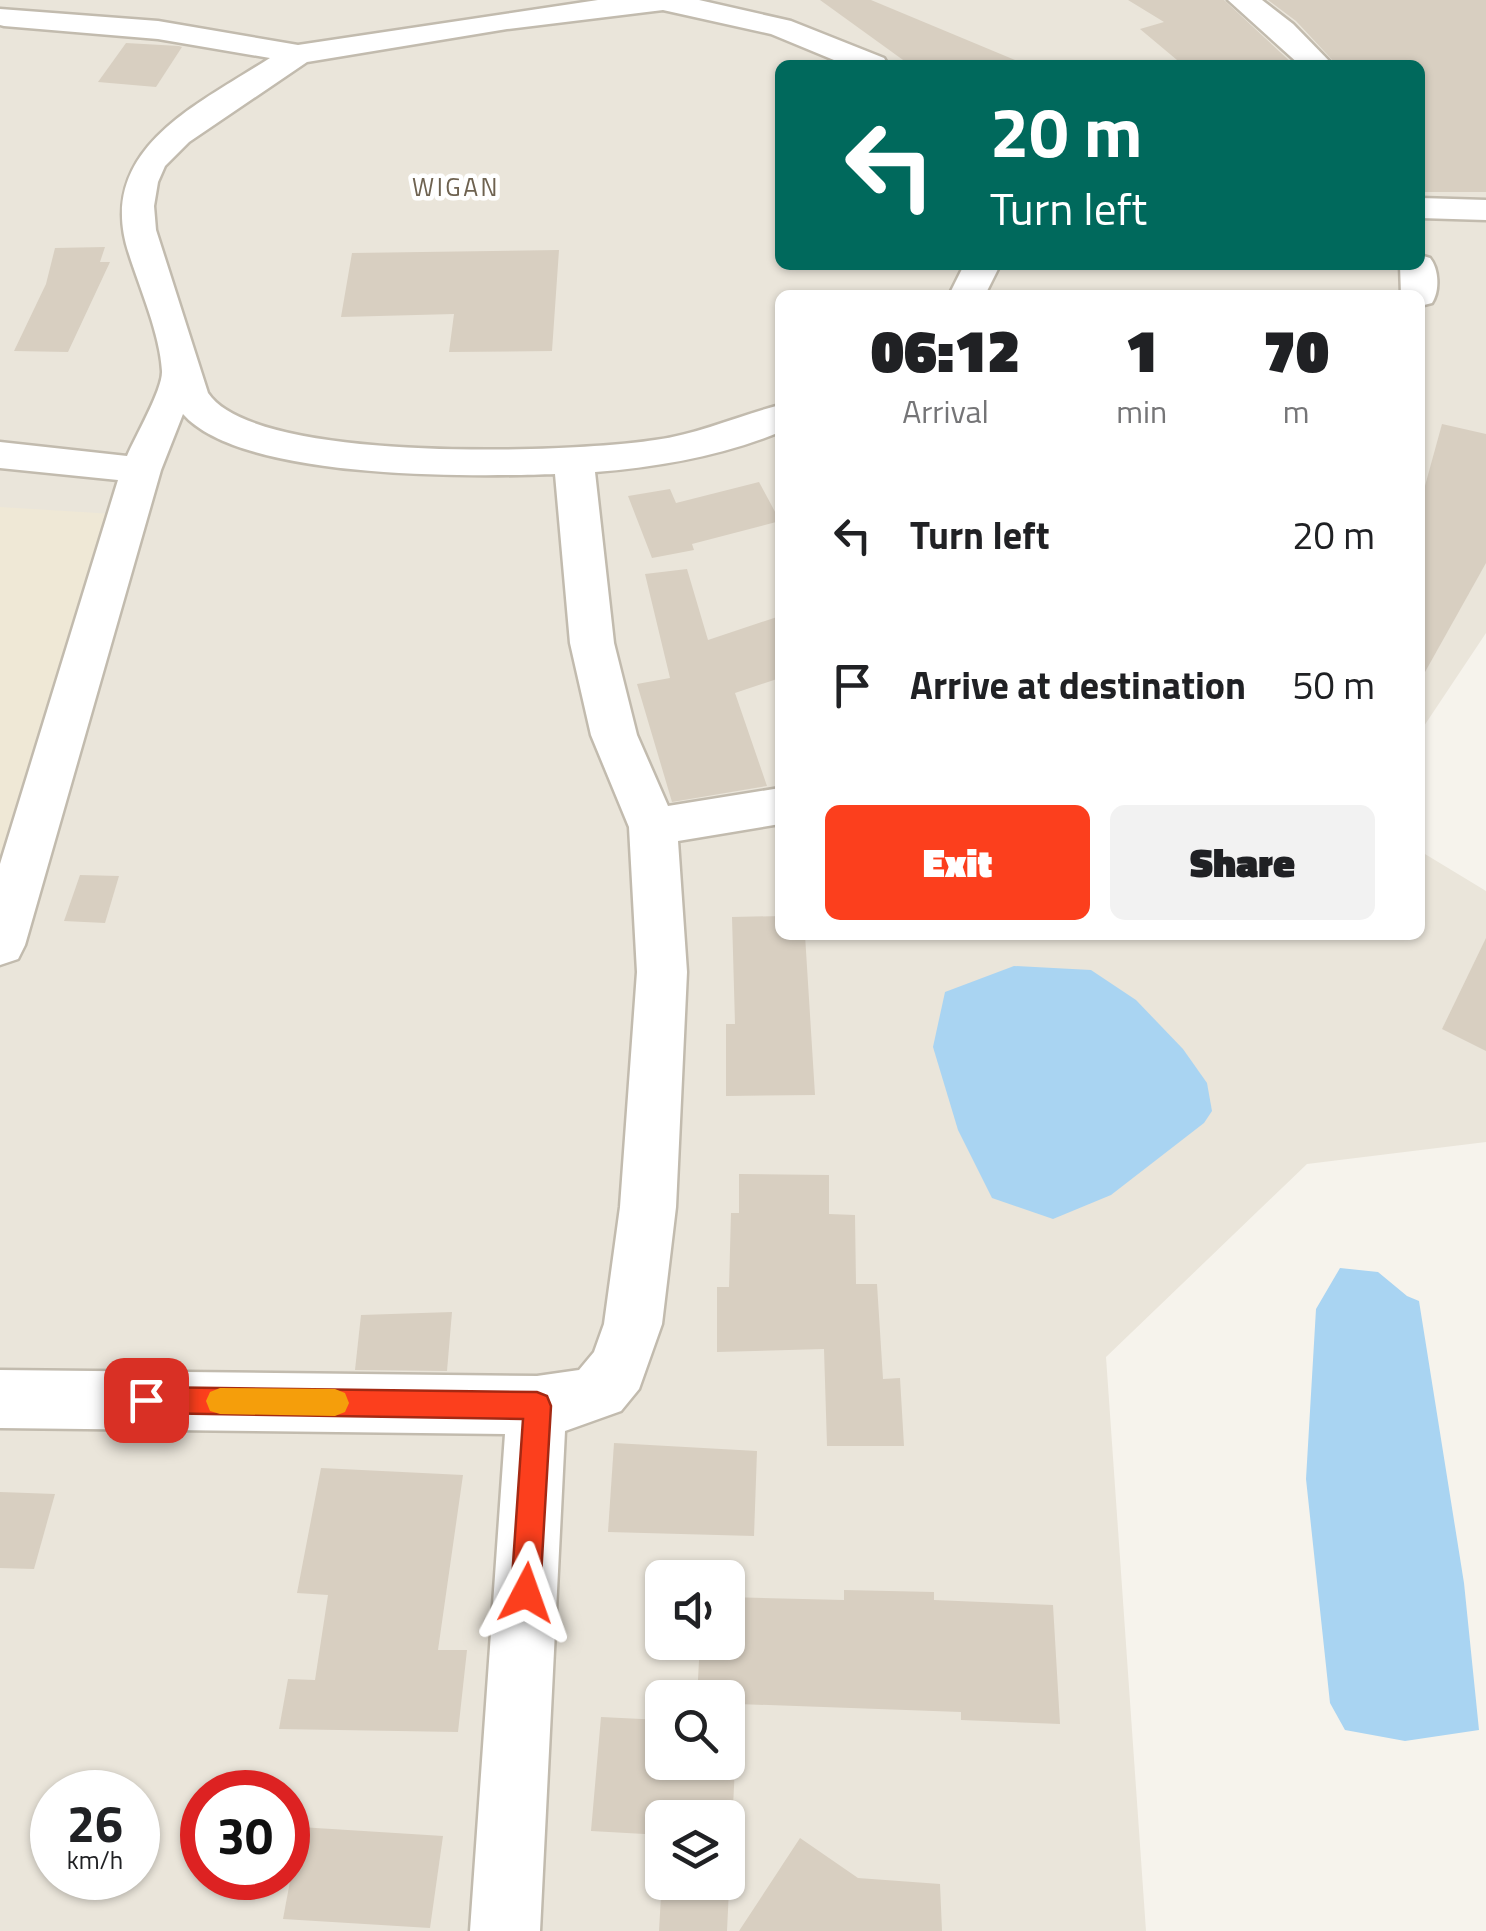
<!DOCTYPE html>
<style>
body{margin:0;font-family:"Titillium Web",sans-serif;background:#f2f2f2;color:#202124;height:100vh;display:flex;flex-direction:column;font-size:38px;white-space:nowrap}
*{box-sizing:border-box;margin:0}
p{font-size:32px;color:#757577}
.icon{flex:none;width:55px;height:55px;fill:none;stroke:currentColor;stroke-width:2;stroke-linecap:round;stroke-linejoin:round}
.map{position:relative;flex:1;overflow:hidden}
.sheet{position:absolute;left:775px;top:290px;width:650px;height:650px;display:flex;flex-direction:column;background:#fff;border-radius:15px;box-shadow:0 2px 8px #0004}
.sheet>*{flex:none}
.top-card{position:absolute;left:775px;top:60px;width:650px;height:210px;border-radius:15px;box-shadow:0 2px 8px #0004;background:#00695c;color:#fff;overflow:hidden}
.controls{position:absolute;left:645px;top:1560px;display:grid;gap:20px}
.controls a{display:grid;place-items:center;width:100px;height:100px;border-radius:15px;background:#fff;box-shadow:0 2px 8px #0004;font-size:50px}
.speed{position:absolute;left:30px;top:1770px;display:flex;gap:20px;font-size:50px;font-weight:700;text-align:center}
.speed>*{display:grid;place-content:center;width:130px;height:130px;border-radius:50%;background:#fff;box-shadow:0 2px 8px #0004;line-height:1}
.speed small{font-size:25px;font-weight:400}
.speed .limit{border:15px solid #d22;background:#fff;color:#111}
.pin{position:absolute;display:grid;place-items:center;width:85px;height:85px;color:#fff;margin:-42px;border-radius:20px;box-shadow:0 5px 15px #0006}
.me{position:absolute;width:110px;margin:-55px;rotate:4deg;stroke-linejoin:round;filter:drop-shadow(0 0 8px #0008)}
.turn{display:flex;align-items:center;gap:35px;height:210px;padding:0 50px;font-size:45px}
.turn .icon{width:130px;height:130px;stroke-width:2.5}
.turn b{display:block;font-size:70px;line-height:85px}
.eta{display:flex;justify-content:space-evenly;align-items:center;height:170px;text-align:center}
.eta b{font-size:60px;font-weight:800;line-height:70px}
.action{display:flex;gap:20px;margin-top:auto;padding:20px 50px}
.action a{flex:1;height:115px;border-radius:15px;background:#fc3f1d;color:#fff;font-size:40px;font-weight:800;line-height:115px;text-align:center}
.action a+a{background:#f2f2f2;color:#202124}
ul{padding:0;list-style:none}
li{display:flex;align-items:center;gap:30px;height:150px;padding:0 50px}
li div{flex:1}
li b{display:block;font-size:38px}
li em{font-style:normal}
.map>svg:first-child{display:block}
.residential{fill:#eae5da;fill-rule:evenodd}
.education{fill:#efe8d6}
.water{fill:#a9d4f2}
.building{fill:#d8cfc1}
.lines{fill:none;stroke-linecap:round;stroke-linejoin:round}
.minor-casing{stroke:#c2bbae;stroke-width:5}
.minor{fill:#fff;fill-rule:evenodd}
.route{fill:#fc3f1d;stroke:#a42913;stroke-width:2.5}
.slow{fill:#f59e0b}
.labels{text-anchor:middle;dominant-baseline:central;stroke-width:9;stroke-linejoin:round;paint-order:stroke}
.far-quarter-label{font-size:25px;letter-spacing:2.5px;fill:#6e6250;stroke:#fff}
</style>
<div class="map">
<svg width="1486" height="1931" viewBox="0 0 1486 1931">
<rect width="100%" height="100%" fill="#f6f3ec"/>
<path class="residential" d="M0 0H1486V633L1420 732V295H780V935H1420V851L1486 891V1142L1307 1164 1106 1357 1146 1931H0ZM780 65H1420V265H780ZM662 1578H728V1642H662ZM662 1698H728V1762H662ZM52 1792H138V1878H52ZM202 1792H288V1878H202ZM662 1818H728V1882H662Z"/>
<path class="education" d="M0 507 114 514 0 894Z"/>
<g class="water">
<path d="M1014 966 1091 970 1136 1000 1183 1049 1207 1083 1212 1111 1204 1123 1111 1195 1053 1219 992 1198 958 1130 933 1047 945 992Z"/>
<path d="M1340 1268 1378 1272 1407 1296 1419 1301 1464 1583 1479 1730 1405 1741 1345 1730 1330 1703 1306 1479 1316 1309Z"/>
</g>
<g class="building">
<path d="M820 0H871L1027 65H910Z"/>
<path d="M1128 0H1224L1294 65H1183L1140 29 1164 22Z"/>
<path d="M1268 0H1486V192H1420V65H1337L1296 21Z"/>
<path d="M126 43 179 46 182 47 156 87 98 82Z"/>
<path d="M105 247 100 262H110L68 352 14 351 46 284 55 248Z"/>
<path d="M559 250 552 351 449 352 454 314 341 317 352 253Z"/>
<path d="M1442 424 1486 434V563L1420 681V504Z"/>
<path d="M759 482 780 521 692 544 694 550 652 558 628 496 670 489 676 503Z"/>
<path d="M687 569 708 640 780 616V678L735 693 767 786 672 802 637 684 670 678 645 574Z"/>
<path d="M80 875 119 876 105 923 64 921Z"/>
<path d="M780 916V935H805L815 1095 726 1096V1024H735L732 917Z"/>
<path d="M1486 938V1051L1442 1029Z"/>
<path d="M739 1174 829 1175V1214L855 1215 856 1284H877L883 1379 900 1378 904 1446H827L824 1349 717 1352V1287H729L731 1213H739Z"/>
<path d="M452 1312 447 1371 355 1370 361 1315Z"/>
<path d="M614 1443 757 1451 754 1536 608 1532Z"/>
<path d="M321 1468 463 1475 438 1650H467L458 1732 279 1729 288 1679 315 1680 328 1595 297 1593Z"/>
<path d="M0 1492 55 1494 34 1569 0 1568Z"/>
<path d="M844 1590 934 1592V1600L1053 1605 1060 1724 961 1720V1712L738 1704 727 1931H659L662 1878V1882H728V1818H662V1835L591 1831 601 1717 662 1720V1762H728V1698H697L700 1642H728V1597L844 1600Z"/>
<path d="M300 1827 443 1836 430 1928 283 1919Z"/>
<path d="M800 1838 858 1878 940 1884 942 1931H739Z"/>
</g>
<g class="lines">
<defs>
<g id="minor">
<path d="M598 0H699L791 21 884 58 888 65H846L771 34 663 10 507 29 307 62 189 142 165 166 158 182 154 206 156 230 208 393C255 464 572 453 655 440 699 434 737 416 780 405V432C721 456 658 467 595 472L614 643 637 735 668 806 780 788V824L678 841 687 972 676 1207 662 1324 639 1389 621 1411 565 1431 540 1931H470L505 1434 0 1428V1370L537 1376 579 1370 594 1352 604 1324 620 1207 637 972 629 827 591 735 570 643 555 474C470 477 241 480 183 414L161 470 25 945 18 959 0 965V864L118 480 0 468V442L127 456C135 437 163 389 162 371 160 334 140 289 129 254 94 150 197 105 270 58L158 39 4 26 0 25V9L158 21 298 45Z"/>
<path d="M1228 0H1262L1293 24 1333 65H1300Z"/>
<path d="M1420 198 1486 200V220L1420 218Z"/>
<path d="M1420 255 1430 258C1439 269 1440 291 1432 303L1420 306V295H1401L1400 265H1420Z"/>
<path d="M964 265H1000L985 295H949Z"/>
</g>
</defs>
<use href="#minor" class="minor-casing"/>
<use href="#minor" class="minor"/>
</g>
<path class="route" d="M146 1387 537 1392 547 1396 551 1406 540 1593 536 1603 526 1608 515 1603 511 1593 523 1419 146 1413 136 1410 132 1400 136 1391Z"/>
<path class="slow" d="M220 1388 335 1389 345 1393 349 1403 345 1412 335 1416 220 1414 210 1411 206 1401 210 1392Z"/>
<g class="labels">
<g class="far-quarter-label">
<text x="456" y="187">WIGAN</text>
</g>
</g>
</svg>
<div class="controls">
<a><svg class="icon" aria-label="sound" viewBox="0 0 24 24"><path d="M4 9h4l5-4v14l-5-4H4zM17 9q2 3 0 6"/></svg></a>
<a><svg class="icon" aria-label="search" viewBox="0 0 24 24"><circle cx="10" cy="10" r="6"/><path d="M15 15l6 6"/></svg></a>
<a><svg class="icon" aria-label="layers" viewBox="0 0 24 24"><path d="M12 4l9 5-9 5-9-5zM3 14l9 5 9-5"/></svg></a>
</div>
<div class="speed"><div>26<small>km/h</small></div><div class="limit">30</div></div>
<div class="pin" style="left:146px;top:1400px;background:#d93025"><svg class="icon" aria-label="arrive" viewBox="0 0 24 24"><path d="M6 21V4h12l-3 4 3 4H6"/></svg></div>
<svg class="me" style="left:526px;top:1593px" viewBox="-20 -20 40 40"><path d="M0-17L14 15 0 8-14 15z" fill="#fc3f1d" stroke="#fff" stroke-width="4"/></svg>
<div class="top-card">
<div class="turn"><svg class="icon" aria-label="left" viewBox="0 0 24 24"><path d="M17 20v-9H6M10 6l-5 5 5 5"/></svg><div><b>20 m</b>Turn left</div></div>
</div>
<section class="sheet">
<div class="eta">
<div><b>06:12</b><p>Arrival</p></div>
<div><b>1</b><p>min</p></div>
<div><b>70</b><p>m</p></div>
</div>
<ul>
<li><svg class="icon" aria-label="left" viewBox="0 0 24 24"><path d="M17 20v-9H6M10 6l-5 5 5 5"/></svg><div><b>Turn left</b></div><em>20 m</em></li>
<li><svg class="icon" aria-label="arrive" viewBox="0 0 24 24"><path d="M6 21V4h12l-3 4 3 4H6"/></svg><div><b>Arrive at destination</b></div><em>50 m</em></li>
</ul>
<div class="action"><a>Exit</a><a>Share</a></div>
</section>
</div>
